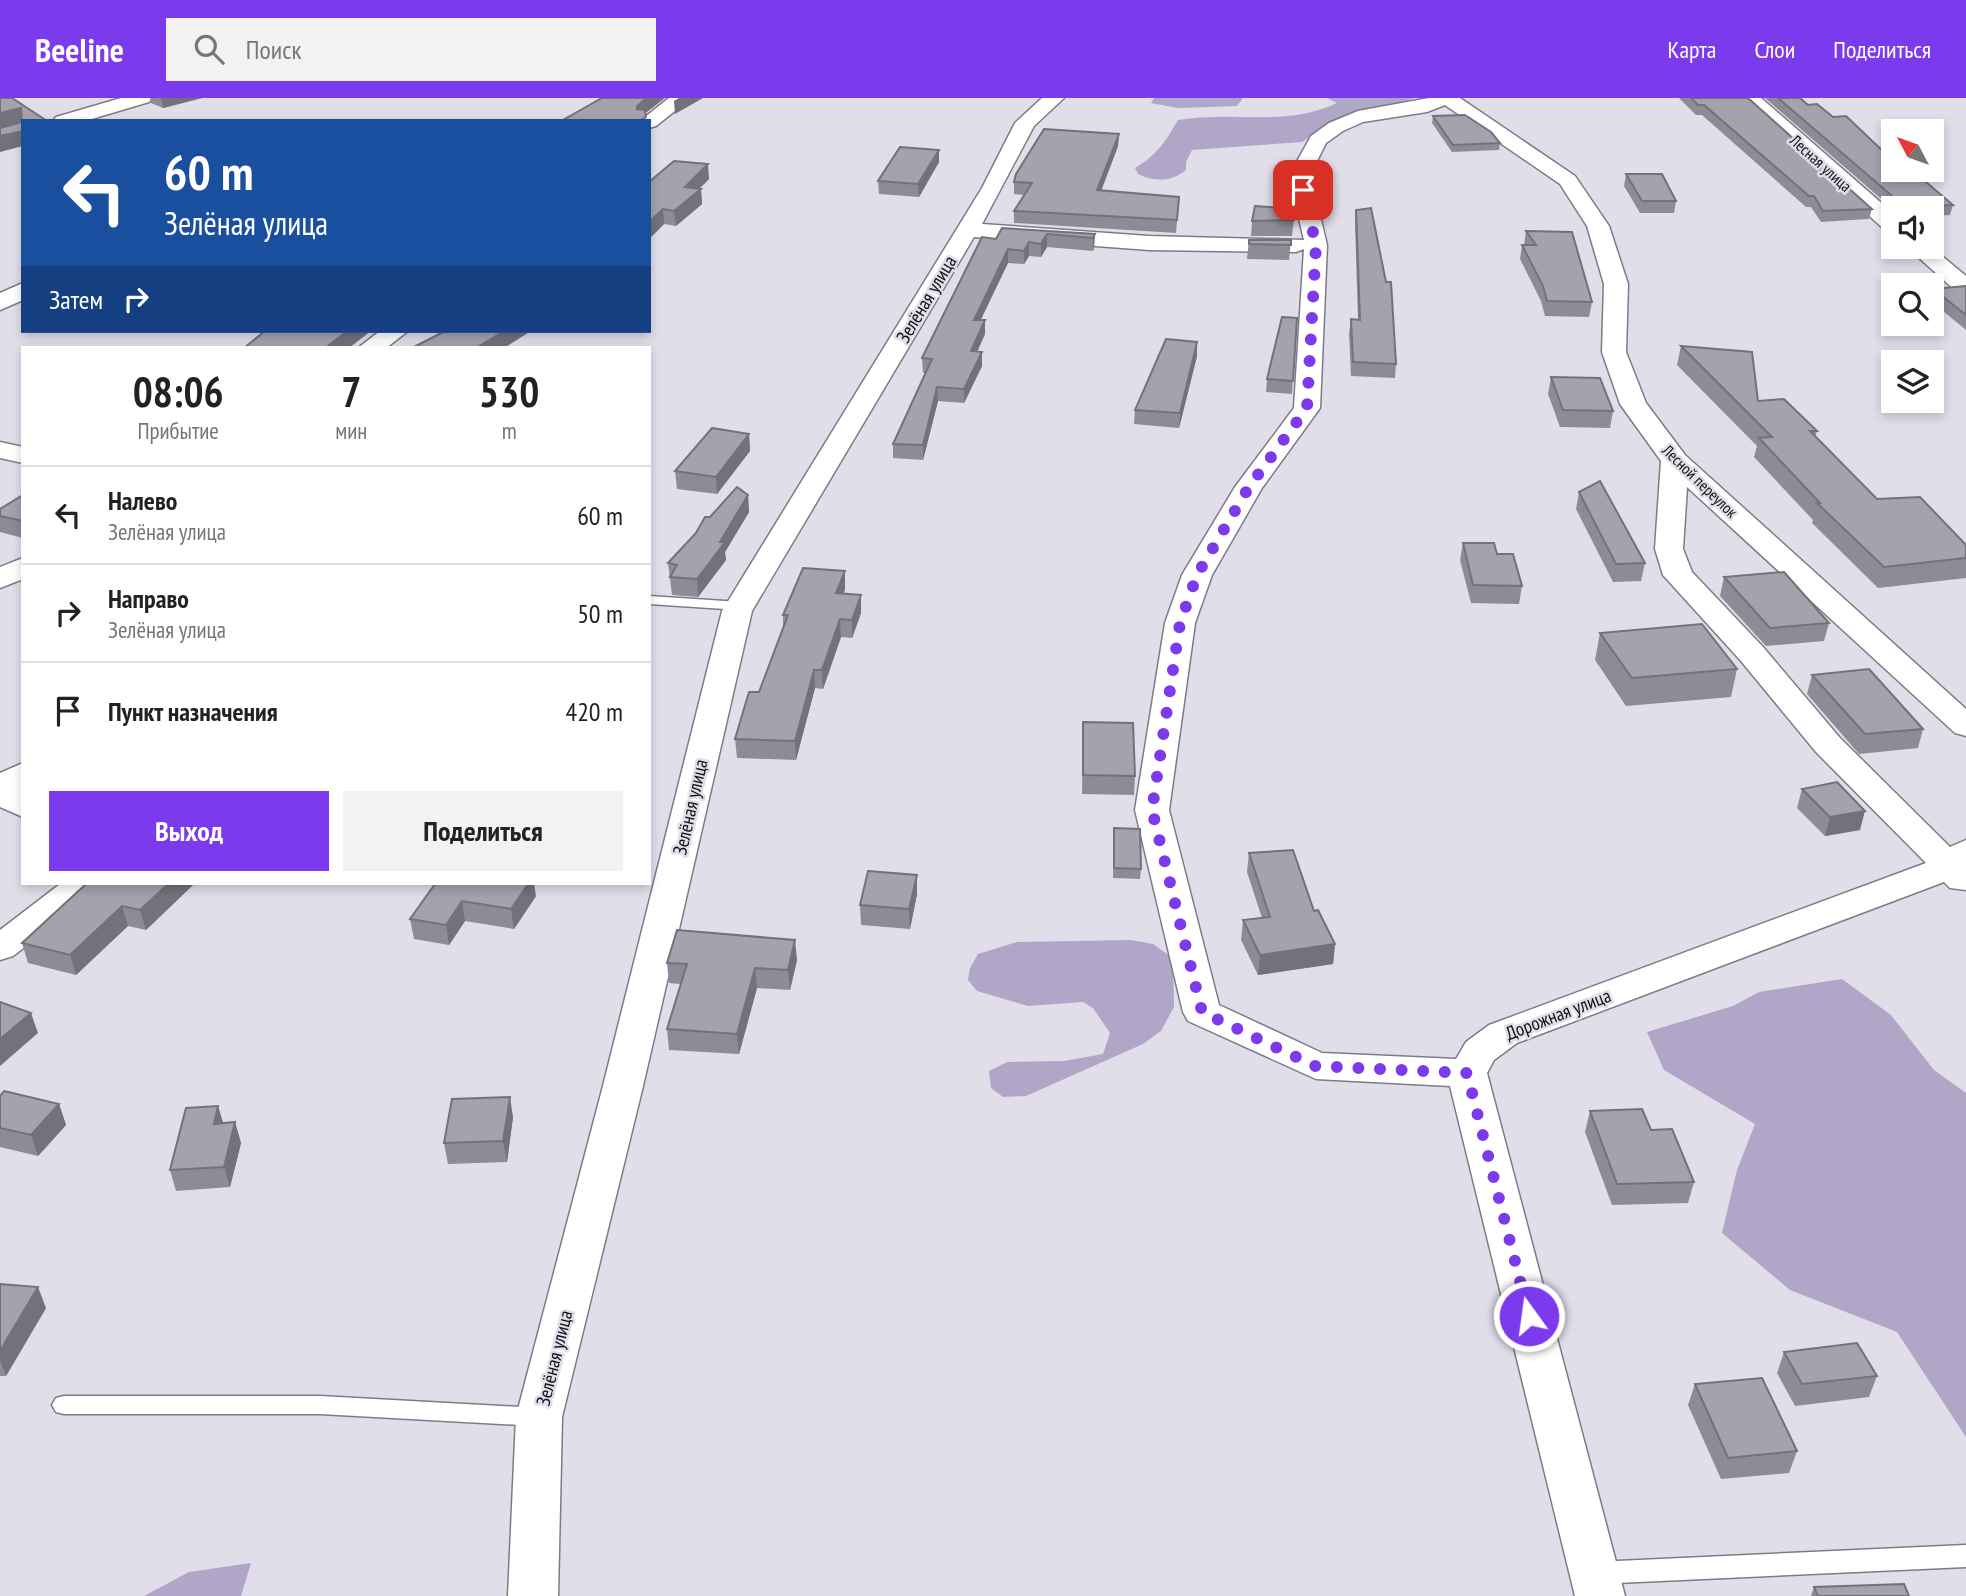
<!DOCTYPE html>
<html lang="ru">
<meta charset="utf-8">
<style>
body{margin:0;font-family:"PT Sans Narrow",sans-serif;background:#f2f2f2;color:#222;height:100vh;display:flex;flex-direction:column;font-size:26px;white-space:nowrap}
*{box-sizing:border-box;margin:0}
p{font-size:23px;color:#767676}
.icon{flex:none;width:38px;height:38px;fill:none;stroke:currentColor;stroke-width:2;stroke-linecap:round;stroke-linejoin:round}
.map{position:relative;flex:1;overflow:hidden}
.panel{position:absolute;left:21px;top:248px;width:630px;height:539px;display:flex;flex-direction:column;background:#fff;border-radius:0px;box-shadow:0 4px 10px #0003}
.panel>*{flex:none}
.hud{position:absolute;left:21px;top:21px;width:630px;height:214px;border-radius:0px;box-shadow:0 4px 10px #0003;background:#1a4fa0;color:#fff;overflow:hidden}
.needle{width:46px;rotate:311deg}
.fabs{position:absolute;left:1881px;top:21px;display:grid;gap:14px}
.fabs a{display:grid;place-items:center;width:63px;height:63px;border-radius:0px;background:#fff;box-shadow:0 4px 10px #0003;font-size:35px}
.pin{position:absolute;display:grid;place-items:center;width:60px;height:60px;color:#fff;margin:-30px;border-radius:14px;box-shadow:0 4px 10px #0006}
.me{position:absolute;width:77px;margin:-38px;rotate:346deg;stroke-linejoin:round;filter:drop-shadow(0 0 5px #0008)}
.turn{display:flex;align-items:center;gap:24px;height:147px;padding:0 28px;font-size:32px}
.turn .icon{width:91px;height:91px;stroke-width:2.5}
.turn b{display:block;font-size:49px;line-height:60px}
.then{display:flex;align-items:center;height:66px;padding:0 28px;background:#0003;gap:14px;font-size:26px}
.eta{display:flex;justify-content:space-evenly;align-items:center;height:119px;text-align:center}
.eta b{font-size:42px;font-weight:700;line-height:49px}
.primary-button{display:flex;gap:14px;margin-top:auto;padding:14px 28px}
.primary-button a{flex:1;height:80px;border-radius:0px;background:#7c3aed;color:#fff;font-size:28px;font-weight:700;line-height:80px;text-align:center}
.primary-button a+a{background:#f2f2f2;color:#222}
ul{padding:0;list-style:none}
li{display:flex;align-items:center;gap:21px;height:98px;padding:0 28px;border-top:2px solid #e0e0e0}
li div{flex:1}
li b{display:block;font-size:26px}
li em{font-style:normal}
header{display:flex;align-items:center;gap:42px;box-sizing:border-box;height:98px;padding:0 35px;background:#7c3aed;color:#fff}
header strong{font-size:33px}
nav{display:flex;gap:38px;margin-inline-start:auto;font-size:24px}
.search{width:490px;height:63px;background:#f2f2f2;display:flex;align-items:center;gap:18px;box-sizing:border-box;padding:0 24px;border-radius:0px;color:#767676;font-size:26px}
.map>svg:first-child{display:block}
.forest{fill:#b0a6c8}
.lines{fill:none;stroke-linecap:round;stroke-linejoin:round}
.lane-casing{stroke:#7e7b86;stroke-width:3}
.street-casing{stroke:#7e7b86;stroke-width:3}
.lane{fill:#fff;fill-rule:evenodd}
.street{fill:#fff;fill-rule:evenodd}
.wall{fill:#8e8b96}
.shaded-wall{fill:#74717a}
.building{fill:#a5a2ae;stroke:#74717a;stroke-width:2}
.route{stroke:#7c3aed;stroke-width:12;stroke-dasharray:0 21.6}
.labels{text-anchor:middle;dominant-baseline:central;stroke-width:5;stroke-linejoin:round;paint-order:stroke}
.far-street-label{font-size:16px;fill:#100f13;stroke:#e1deea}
.street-label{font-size:19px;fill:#100f13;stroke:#e1deea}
</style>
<header>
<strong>Beeline</strong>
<div class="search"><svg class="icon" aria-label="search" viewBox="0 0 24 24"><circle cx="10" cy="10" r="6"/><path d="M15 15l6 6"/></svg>Поиск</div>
<nav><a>Карта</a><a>Слои</a><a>Поделиться</a></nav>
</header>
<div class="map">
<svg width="1966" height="1498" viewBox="0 0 1966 1498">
<rect width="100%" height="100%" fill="#e1deea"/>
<g class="forest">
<path d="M1154 0H1243L1237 8 1178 10 1151 5Z"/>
<path d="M1327 0H1414L1385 10 1357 13 1338 21 1302 44 1192 52 1186 64V72C1172 84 1154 84 1138 76L1135 70C1157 57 1166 43 1178 22 1234 12 1284 30 1337 5Z"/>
<path d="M1131 842 1153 846 1173 860 1174 909 1161 933 1143 946 1026 998 1003 999 991 990 989 973 1007 964 1064 963 1103 956 1110 935 1093 910 1083 904 1028 908 977 893 968 882 970 870 978 856 1017 844Z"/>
<path d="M1842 881 1891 917 1934 972 1966 995V1339L1897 1234 1790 1192 1722 1135 1737 1072 1755 1026 1664 972 1647 934 1733 908 1759 894Z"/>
<path d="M251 1465 241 1498H144L189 1474Z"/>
</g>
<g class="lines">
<defs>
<g id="lane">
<path d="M649 498 740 504 747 508 740 512 649 506Z"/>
<path d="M64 1298H320L539 1310 547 1312 551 1319 547 1326 539 1328 320 1316H64L56 1314 52 1307 56 1300Z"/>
<path d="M1966 1447V1469L1595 1486 1586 1483 1582 1475 1586 1467 1595 1464Z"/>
</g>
<g id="street">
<path d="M121 0H152L149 4 85 23H53L56 19Z"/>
<path d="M669 0H691L656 28 649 30V23H640Z"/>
<path d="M1042 0H1064L1034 28 982 126 1149 138 1304 142 1292 92 1295 67 1311 38 1329 25 1358 13 1429 0H1460L1575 78 1609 128 1628 186 1626 254 1646 305 1685 357 1966 611V638L1955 635 1687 389 1683 451 1692 474 1763 549 1840 640 1950 749 1966 742V792L1950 790 1944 784 1517 945 1494 962 1487 975 1625 1498H1575L1450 988 1316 981 1188 923 1183 914 1135 712 1165 525 1182 477 1235 389 1294 310 1304 151 1296 154 1149 152 974 139 752 513 643 988 562 1319 558 1498H508L516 1319 603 988 722 513 982 90 1015 25ZM1445 7 1560 86 1587 128 1604 186 1602 254 1620 306 1661 363 1655 451 1663 477 1741 563 1816 654 1926 765 1489 927 1466 944 1456 961 1322 955 1219 907 1169 712 1195 525 1212 477 1262 390 1320 310 1327 147 1314 92 1315 67 1326 45 1343 33 1363 24 1427 14Z"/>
<path d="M1739 0H1761L1894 116V135L1886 133Z"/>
<path d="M1907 149H1931L1966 178V197L1958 195Z"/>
<path d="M23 185V202L0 212V195Z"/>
<path d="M380 233H408L386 250H358Z"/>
<path d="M0 344 23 349V365L0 360Z"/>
<path d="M23 460V481L0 490V469Z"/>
<path d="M23 665V719L0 709V675Z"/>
<path d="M60 786H101L96 794 13 858 0 862V832Z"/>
</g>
</defs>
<use href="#lane" class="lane-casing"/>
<use href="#street" class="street-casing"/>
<use href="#lane" class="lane"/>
<use href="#street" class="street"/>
</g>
<g class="wall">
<path d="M150 0H202L163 10 151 5Z"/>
<path d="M1679 0H1748L1872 111 1869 121 1821 124 1811 109H1806L1702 17H1696Z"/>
<path d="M1765 0H1800L1808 7 1886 56 1953 107 1950 117 1932 118V110H1894V112Z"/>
<path d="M1433 18 1500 45 1499 52 1452 54 1432 25Z"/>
<path d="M1119 36 1118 48 1101 92 1179 99 1176 135 1014 125V113L1024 97 1014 96V84Z"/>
<path d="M939 64 919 99 879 96 878 83Z"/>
<path d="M1626 76 1676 103 1674 115H1640L1624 88Z"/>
<path d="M709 81 699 91H701L702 106 676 128 664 126 649 141V84Z"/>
<path d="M1295 111 1292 138H1251L1252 123Z"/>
<path d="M1356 112 1396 266 1395 280 1351 278 1349 235 1351 221 1358 222 1355 125Z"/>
<path d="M1002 130 1095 136 1094 149 1093 153 1047 149 1041 159 1029 158 1024 166 1008 165 980 222 985 236 977 254 982 268 964 305 938 303 923 362 893 360V346L926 275H923L922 260Z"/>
<path d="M1526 133 1592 204 1589 219 1545 218 1541 203 1520 161 1522 147H1524Z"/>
<path d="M1249 142H1291L1289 162 1247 161Z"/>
<path d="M1966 188V232L1932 204 1933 191Z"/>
<path d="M1297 220 1292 296 1266 294 1267 281Z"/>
<path d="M1681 248 1758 303 1817 333 1815 339 1877 401 1966 447V480L1878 490 1812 425 1813 422 1754 359 1757 348 1677 267Z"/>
<path d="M1197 258 1179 330 1134 326 1135 312Z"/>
<path d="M1551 279 1613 313 1610 330 1560 329 1548 296Z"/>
<path d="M749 336 750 353 717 396 677 391 675 373Z"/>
<path d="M1579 394 1645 465 1641 483 1613 484 1576 411Z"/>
<path d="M23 397V440L0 434V411Z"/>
<path d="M748 397 749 414 725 454 726 462 698 499 672 497 668 465 710 419Z"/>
<path d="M1463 445 1497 456 1522 488 1519 506 1471 505 1460 462Z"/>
<path d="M845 473V491L844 495 861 515 852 540 841 539 823 591 815 590 796 662 737 660 735 641 759 594 783 530V517Z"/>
<path d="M1724 479 1829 525 1824 543 1766 548 1720 498Z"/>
<path d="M1600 535 1737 571 1731 599 1626 608 1595 562Z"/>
<path d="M1812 577 1923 631 1918 650 1859 656 1807 596Z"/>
<path d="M1083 624 1135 678 1134 697 1082 696Z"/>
<path d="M1802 691 1860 732 1825 738 1797 710Z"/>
<path d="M1114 730 1141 771 1140 781 1113 780Z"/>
<path d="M1249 755 1314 813 1335 846 1333 866 1258 877 1241 842 1243 822 1262 820 1247 774Z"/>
<path d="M917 777V796L910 831 861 827 860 807Z"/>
<path d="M86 786H194L146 832 128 828 76 877 28 865 22 845Z"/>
<path d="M435 786 536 798 514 831 465 823 449 847 414 841 410 821Z"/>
<path d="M797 862 790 892 757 890 739 956 669 952 667 931 681 886 669 885 667 865Z"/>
<path d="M0 998 59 1006 66 1027 38 1058 0 1049Z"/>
<path d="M218 1008 223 1025 235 1024 241 1045 230 1089 176 1093 170 1072Z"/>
<path d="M1590 1013 1651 1032 1694 1084 1688 1105 1612 1107 1585 1034Z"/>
<path d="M513 1019 507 1064 448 1066 444 1045Z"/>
<path d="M0 1186 46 1210 6 1278H0Z"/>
<path d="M1784 1254 1877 1278 1869 1299 1795 1308 1777 1275Z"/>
<path d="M1695 1286 1797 1353 1789 1375 1721 1381 1688 1307Z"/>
<path d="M1814 1489 1909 1498H1811Z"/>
</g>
<g class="shaded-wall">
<path d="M161 0H202L163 10Z"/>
<path d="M647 0H665L638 21V23L637 8Z"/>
<path d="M679 0H703L675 16 674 3Z"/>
<path d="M21 10 23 24 0 30V15Z"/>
<path d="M23 33V48L0 54V38Z"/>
<path d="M1119 36 1118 48 1097 104V92Z"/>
<path d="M939 52V64L919 99 918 86Z"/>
<path d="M708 66 709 81 691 99 701 91 702 106 676 128 674 113 685 89Z"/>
<path d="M663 111 664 126 649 141V124Z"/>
<path d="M1047 136V149L1041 159V146Z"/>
<path d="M1095 136 1094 149 1093 153V140Z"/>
<path d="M1029 144V158L1024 166V153Z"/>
<path d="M1008 151V165L974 236V222Z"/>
<path d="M985 222V236L971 267V253Z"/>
<path d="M347 233H371L349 250 329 247Z"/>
<path d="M504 233H531L504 250H476Z"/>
<path d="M1197 244V258L1179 330 1180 315Z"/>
<path d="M982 254V268L964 305V291Z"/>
<path d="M937 289 938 303 923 362V347Z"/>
<path d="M749 336 750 353 717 396 716 379Z"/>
<path d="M748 397 749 414 725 454 726 462 698 499 697 481Z"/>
<path d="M845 473V491L837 513 836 495Z"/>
<path d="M861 497V515L852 540V522Z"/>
<path d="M840 521 841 539 823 591 822 572Z"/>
<path d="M814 572 815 590 796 662 795 643Z"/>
<path d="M1865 713 1860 732 1825 738 1830 719Z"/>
<path d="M917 777V796L910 831 909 811Z"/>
<path d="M168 786H194L146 832 140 812Z"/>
<path d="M528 786H534L536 798 514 831 511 811Z"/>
<path d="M462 803 465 823 449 847 446 827Z"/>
<path d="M122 808 128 828 76 877 70 857Z"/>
<path d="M795 842 797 862 790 892 788 872Z"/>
<path d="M1335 846 1333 866 1258 877 1260 857Z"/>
<path d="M755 870 757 890 739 956 737 936Z"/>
<path d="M31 915 38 935 0 968V941Z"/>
<path d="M510 999 513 1019 507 1064 503 1043Z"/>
<path d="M59 1006 66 1027 38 1058 31 1037Z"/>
<path d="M218 1008 224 1028 214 1026Z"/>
<path d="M235 1024 241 1045 230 1089 224 1069Z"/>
<path d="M38 1189 46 1210 6 1278 0 1262V1253Z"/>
</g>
<g class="building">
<path d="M0 0H12L47 23H23V33L0 38V30L22 24 21 10 0 15Z"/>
<path d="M602 0H647L637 8V11L645 12 646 19 639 23H569L563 22Z"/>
<path d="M1691 0H1748L1872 111 1823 113 1814 98H1809L1704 7H1698Z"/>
<path d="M1778 0H1800L1808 7 1817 6 1833 19 1846 18 1886 56 1894 57V72H1912L1953 107 1899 109 1898 103Z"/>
<path d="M1465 17 1491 34 1500 45 1453 47 1433 18Z"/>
<path d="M1044 31 1119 36 1097 92 1179 99 1177 122 1014 113 1032 85 1014 84 1016 76Z"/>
<path d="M900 49 939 52 918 86 878 83Z"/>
<path d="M674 63 708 66 685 89 701 91 674 113 663 111 649 124V84Z"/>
<path d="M1626 76H1662L1676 103H1642Z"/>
<path d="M1255 108 1295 111 1294 122 1252 123Z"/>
<path d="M1371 110 1386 184H1391L1396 266 1353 264 1351 221 1360 222 1356 112Z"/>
<path d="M1002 130 1095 136 1093 140 1047 136 1041 146 1029 144 1024 153 1008 151 974 222H985L971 253 982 254 964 291 937 289 923 347 893 346 932 261 922 260 982 139 996 141Z"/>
<path d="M1526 133 1572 134 1592 204 1547 203 1543 188 1522 147H1536Z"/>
<path d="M1249 142H1291V147L1249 146Z"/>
<path d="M1966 188V217L1933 191Z"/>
<path d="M1282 219 1297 220 1293 283 1267 281Z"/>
<path d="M265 233H347L329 247 348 250H244Z"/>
<path d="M445 233H504L476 250H412Z"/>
<path d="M1166 241 1197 244 1180 315 1135 312Z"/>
<path d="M1681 248 1752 254 1758 303 1784 301 1817 333H1810L1877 401 1920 399 1966 447V460L1884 469 1817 405H1820L1759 340 1772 339Z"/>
<path d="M1551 279 1600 280 1613 313 1563 312Z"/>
<path d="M712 330 749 336 716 379 675 373Z"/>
<path d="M1600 383 1645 465 1616 466 1579 394Z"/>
<path d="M737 389 748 397 720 444H725L697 481 670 479 677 467 668 465 696 435 705 419H710Z"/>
<path d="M23 397V423L0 418V411Z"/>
<path d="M1463 445H1494L1497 456H1513L1522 488 1473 487Z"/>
<path d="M803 470 845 473 836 495 861 497 852 522 840 521 822 572H814L795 643 735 641 749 594H759L788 517H783Z"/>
<path d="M1784 474 1829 525 1770 530 1724 479Z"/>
<path d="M1702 526 1737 571 1632 580 1600 535Z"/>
<path d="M1869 571 1923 631 1865 636 1812 577Z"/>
<path d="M1083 624 1133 625 1135 678 1083 677Z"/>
<path d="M1837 684 1865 713 1830 719 1802 691Z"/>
<path d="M1114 730 1140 731 1141 771 1114 770Z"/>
<path d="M1293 752 1314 813 1318 812 1335 846 1260 857 1243 822 1270 819 1249 755Z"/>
<path d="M868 773 917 777 909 811 860 807Z"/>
<path d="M86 786H168L140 812 122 808 70 857 22 845Z"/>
<path d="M435 786H528L511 811 462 803 446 827 410 821Z"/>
<path d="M677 832 795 842 788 872 755 870 737 936 667 931 687 866 667 865Z"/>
<path d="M0 904 31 915 0 941Z"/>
<path d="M4 993 59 1006 31 1037 0 1030V998Z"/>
<path d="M510 999 503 1043 444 1045 452 1001Z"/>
<path d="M218 1008 214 1026 235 1024 224 1069 170 1072 186 1010Z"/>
<path d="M1642 1011 1651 1032 1672 1031 1694 1084 1617 1086 1590 1013Z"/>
<path d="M0 1186 38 1189 0 1253Z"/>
<path d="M1857 1245 1877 1278 1802 1286 1784 1254Z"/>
<path d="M1762 1280 1797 1353 1728 1360 1695 1286Z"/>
<path d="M1904 1486 1909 1498H1818L1814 1489Z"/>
</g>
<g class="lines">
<path class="route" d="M1303 92 1316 147 1307 310 1249 389 1197 477 1180 525 1152 712 1202 914 1315 968 1467 975 1529 1218"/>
</g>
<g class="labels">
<g class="far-street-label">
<text transform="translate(1821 65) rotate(42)">Лесная улица</text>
<text transform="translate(1700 383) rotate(44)">Лесной переулок</text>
</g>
<g class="street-label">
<text transform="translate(926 201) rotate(-59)">Зелёная улица</text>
<text transform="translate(690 709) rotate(-77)">Зелёная улица</text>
<text transform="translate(1558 916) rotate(-21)">Дорожная улица</text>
<text transform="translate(554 1260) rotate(-76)">Зелёная улица</text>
</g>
</g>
</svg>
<div class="fabs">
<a><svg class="needle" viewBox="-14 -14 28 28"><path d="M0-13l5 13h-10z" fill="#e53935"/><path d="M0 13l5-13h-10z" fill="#767676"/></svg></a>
<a><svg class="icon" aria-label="sound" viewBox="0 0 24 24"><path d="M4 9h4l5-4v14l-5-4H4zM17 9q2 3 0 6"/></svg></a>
<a><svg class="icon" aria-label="search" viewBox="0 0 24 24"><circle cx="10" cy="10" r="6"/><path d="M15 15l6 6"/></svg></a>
<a><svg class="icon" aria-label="layers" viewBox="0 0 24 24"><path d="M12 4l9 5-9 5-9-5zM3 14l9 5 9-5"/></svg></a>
</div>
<div class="pin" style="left:1303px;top:92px;background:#d93025"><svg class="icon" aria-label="arrive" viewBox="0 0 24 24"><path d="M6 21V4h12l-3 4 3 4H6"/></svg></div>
<svg class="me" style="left:1529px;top:1218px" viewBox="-20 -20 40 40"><circle r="17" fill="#7c3aed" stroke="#fff" stroke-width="3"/><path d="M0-11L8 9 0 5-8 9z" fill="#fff"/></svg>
<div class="hud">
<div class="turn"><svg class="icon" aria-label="left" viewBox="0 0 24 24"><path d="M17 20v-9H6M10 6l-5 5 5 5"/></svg><div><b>60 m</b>Зелёная улица</div></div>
<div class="then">Затем<svg class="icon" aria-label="right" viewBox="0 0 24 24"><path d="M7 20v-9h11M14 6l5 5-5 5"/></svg></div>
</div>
<section class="panel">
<div class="eta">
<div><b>08:06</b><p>Прибытие</p></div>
<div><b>7</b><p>мин</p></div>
<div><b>530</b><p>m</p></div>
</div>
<ul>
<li><svg class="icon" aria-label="left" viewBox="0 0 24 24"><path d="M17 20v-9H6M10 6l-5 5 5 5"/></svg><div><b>Налево</b><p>Зелёная улица</p></div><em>60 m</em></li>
<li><svg class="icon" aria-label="right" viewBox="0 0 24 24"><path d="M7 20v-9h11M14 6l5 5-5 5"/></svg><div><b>Направо</b><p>Зелёная улица</p></div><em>50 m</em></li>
<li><svg class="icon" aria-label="arrive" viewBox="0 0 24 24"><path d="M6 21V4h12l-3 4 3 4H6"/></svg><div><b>Пункт назначения</b></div><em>420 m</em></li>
</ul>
<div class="primary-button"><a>Выход</a><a>Поделиться</a></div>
</section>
</div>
